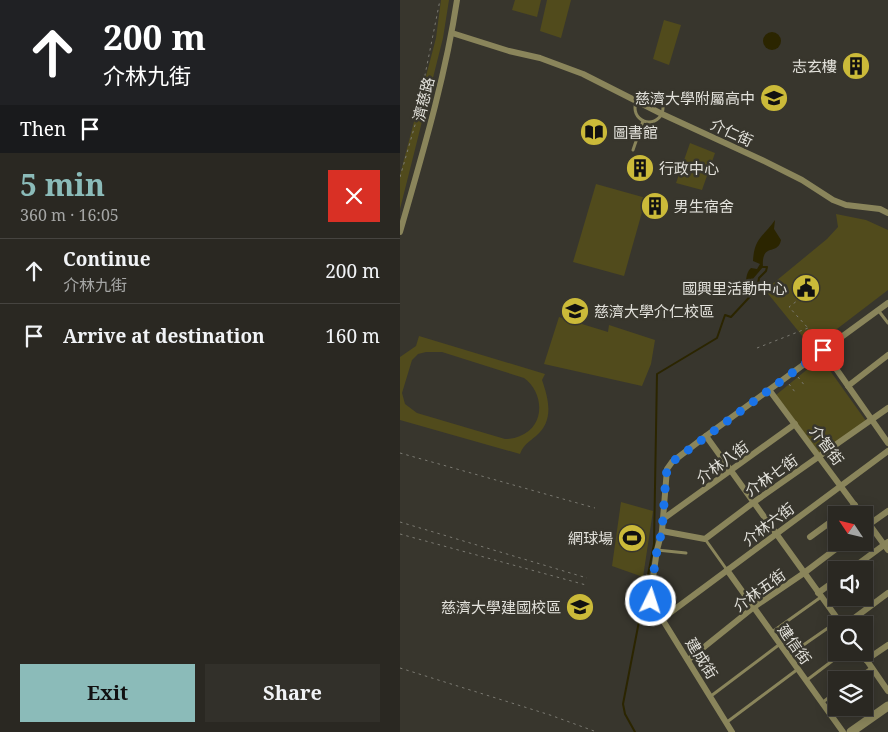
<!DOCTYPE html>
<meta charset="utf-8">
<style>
body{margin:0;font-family:"Noto Serif","Noto Sans TC",serif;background:#32302a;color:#f1f3f6;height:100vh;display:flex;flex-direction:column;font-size:19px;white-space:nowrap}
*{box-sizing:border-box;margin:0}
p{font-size:16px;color:#a5a6a5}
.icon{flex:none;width:28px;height:28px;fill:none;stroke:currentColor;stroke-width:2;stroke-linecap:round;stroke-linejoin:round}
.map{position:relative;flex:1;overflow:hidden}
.drawer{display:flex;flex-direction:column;background:#2a2822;width:400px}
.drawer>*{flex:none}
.hud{background:#202124;color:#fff;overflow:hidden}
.needle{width:32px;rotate:305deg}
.fabs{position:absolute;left:428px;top:506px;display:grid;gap:10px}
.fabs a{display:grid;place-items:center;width:45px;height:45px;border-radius:0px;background:#2a2822;box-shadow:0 2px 12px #0003,0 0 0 1px #464440;font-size:25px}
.pin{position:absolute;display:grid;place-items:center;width:42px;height:42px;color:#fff;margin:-21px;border-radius:10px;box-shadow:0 2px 8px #0006}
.me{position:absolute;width:55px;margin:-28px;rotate:4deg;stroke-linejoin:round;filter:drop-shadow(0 0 4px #0008)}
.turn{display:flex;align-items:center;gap:18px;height:105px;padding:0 20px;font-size:22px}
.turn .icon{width:65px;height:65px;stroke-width:2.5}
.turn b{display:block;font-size:35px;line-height:42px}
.then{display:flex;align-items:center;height:48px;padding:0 20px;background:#0003;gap:10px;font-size:19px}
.round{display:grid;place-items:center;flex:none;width:52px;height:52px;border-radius:0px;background:#32302a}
.headline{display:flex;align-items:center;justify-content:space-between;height:85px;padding:0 20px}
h1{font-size:30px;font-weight:700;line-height:38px;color:#8bbbb9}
.button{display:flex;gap:10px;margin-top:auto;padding:10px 20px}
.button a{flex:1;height:58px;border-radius:0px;background:#8bbbb9;color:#111;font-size:20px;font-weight:700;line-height:58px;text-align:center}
.button a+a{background:#32302a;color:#f1f3f6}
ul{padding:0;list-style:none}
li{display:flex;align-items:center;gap:15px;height:65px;padding:0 20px;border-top:1px solid #464440}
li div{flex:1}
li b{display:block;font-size:19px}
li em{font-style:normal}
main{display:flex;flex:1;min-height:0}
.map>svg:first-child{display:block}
.green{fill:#514b1c;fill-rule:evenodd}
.water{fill:#2b2500}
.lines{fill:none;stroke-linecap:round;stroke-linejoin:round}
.stream{stroke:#2b2500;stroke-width:2}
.path{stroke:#7b7a72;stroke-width:1;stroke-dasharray:2.5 4;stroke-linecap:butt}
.service{stroke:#8a855b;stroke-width:3}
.minor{stroke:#8a855b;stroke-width:6}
.tertiary{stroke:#8a855b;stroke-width:9}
.route{stroke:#1a73e8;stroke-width:9;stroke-dasharray:0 16.2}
.labels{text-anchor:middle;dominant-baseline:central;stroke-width:5;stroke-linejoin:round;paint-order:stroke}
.poi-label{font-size:15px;fill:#e2e1db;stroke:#38362d;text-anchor:end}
.street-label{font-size:15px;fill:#e2e1db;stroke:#38362d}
</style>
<main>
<section class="drawer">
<div class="hud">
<div class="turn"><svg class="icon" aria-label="ahead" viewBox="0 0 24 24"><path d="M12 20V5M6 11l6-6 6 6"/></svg><div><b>200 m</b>介林九街</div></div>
<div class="then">Then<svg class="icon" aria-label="arrive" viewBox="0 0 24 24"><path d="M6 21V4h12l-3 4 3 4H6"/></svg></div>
</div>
<div class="headline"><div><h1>5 min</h1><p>360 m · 16:05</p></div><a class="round" style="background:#d93025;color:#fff"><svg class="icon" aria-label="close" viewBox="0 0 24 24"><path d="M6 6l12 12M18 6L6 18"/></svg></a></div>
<ul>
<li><svg class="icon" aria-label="ahead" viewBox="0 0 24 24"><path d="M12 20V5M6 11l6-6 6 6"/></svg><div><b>Continue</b><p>介林九街</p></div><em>200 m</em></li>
<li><svg class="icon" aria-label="arrive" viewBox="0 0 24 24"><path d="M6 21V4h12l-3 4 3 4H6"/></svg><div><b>Arrive at destination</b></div><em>160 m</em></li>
</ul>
<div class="button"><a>Exit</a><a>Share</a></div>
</section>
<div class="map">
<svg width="488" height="732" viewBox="0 0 488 732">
<rect width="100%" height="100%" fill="#38362d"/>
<g class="green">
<path d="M41 0H49L43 38 0 209V175L36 38Z"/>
<path d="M115 0H141L137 17 112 10Z"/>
<path d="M147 0H171L161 38 140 31Z"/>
<path d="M264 20 281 25 269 65 253 59Z"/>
<path d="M290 143 315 153 302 190 276 183Z"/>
<path d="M196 184 246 198 224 276 173 262Z"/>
<path d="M436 214 466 220 488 230V290L412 348 365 290 427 239 438 227Z"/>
<path d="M159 317 208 332 209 325 255 340 251 364 242 386 144 364Z"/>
<path d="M19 336 145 374 142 380C149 400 154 421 136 436 129 442 124 444 120 454L0 420V357L16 346ZM26 352H42L124 378C144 392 146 426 120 436 116 438 110 439 105 439L17 413 5 404 2 393 12 360 18 354Z"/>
<path d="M421 358 466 421 420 454 376 395Z"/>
<path d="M221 502 253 511 243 577 212 566Z"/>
</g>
<g class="water">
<circle cx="372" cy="41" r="9"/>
<path d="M375 220 374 229 381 240C378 256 361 242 363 267L352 280V286L349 292H346L344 289C347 282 345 273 351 268L357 269 360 264 353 261C354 238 364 236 375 220Z"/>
</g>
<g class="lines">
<path class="stream" d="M235 732 225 714 223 704 254 544 257 374 317 338 325 315 331 317 357 289 359 278 366 271 367 267H363"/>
<g class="path">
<path d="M0 177 15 125 40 0"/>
<path d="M406 294 389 307 408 328 419 345"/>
<path d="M357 348 408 328"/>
<path d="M398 377 405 386"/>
<path d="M389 384 395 392"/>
<path d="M0 453 195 508"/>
<path d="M0 522 187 578"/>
<path d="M0 534 186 585"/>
<path d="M0 668 150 715 194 731"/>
</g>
<g class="service">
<circle cx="249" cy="108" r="14"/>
<path d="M233 150 243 121"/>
<path d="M478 310 488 323"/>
<path d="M305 539 327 570"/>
<path d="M257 550 286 553"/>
<path d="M372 632 421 597"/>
<path d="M389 655 438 621"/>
<path d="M407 680 444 652"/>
<path d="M454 680 471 668"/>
<path d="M311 696 380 644"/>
<path d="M423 702 436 692"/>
<path d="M327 722 398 669"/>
</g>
<g class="minor">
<path d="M52 33 109 51 140 58 183 74 262 114 362 160 402 180 433 200 446 205 480 209 488 213"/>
<path d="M0 232C22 155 45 79 57 0"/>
<path d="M423 350 488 443"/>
<path d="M448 386 488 355"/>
<path d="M370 391 462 515"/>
<path d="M306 436 442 625"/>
<path d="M441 515 455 505"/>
<path d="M464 517 488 550"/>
<path d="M263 519 395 424"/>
<path d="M464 528 488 511"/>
<path d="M262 531 305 539 354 502 488 408"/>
<path d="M410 537 436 518"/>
<path d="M327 570 443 732"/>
<path d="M450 570 488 542"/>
<path d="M418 593 436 580"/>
<path d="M263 618 488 451"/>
<path d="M445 625 488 593"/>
<path d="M461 652 488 691"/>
<path d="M288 660 354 607 404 573 445 542"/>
<path d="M466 660 488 645"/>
<path d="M332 732 251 601V591L257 550 262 531 267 469 272 462 306 436 488 303"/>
</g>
<path class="tertiary" d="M451 732 488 706"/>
</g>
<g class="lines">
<path class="route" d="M251 601V591L257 550 262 531 266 476 267 470 272 462 423 350"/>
</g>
<defs>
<symbol id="building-disc" viewBox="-11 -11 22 22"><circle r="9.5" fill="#cbba39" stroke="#38362d"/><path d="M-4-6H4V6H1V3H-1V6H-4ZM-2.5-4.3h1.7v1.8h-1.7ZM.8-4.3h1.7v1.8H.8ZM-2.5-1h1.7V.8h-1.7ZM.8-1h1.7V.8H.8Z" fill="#111"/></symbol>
<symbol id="school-disc" viewBox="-11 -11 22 22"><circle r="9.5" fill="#cbba39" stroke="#38362d"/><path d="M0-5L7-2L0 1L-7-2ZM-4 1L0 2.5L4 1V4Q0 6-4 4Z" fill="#111"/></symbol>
<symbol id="library-disc" viewBox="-11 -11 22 22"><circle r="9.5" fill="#cbba39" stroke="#38362d"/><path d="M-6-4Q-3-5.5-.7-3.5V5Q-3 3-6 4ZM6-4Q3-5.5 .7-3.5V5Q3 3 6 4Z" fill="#111"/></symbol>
<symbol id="civic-disc" viewBox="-11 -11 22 22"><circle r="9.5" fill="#cbba39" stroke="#38362d"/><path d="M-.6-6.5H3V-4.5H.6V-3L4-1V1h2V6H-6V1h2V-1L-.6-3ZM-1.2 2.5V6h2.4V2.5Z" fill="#111"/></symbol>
<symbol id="university-disc" viewBox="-11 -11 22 22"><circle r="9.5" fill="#cbba39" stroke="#38362d"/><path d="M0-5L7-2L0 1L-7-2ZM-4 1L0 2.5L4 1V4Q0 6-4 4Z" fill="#111"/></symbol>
<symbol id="stadium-disc" viewBox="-11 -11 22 22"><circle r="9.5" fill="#cbba39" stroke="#38362d"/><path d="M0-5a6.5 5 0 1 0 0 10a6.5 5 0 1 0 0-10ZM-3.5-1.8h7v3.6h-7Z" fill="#111"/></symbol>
</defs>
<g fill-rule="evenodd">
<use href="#building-disc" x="440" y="50" width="32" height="32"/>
<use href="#school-disc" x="358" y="82" width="32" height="32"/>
<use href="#library-disc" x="178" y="116" width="32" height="32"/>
<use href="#building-disc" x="224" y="152" width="32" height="32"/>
<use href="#building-disc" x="239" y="190" width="32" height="32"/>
<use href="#civic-disc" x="390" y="272" width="32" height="32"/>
<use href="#university-disc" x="159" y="295" width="32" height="32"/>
<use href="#stadium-disc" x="216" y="522" width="32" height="32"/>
<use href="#university-disc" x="164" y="591" width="32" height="32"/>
</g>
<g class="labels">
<g class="poi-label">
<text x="437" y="66">志玄樓</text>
<text x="355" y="98">慈濟大學附屬高中</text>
<text x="213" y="132" text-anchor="start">圖書館</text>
<text x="259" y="168" text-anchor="start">行政中心</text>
<text x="274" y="206" text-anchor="start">男生宿舍</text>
<text x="387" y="288">國興里活動中心</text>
<text x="194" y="311" text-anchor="start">慈濟大學介仁校區</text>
<text x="213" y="538">網球場</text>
<text x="161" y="607">慈濟大學建國校區</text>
</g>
<g class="street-label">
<text transform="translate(23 99) rotate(-76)">濟慈路</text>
<text transform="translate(332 132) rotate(25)">介仁街</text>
<text transform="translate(427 445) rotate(53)">介智街</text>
<text transform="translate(322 462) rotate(-36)">介林八街</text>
<text transform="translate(371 475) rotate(-35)">介林七街</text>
<text transform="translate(368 524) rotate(-37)">介林六街</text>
<text transform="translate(359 590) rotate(-36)">介林五街</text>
<text transform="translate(395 644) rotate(54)">建信街</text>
<text transform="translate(302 658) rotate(58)">建成街</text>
</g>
</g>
</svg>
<div class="fabs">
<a><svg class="needle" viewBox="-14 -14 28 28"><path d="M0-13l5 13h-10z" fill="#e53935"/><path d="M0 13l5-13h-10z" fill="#a5a6a5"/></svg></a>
<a><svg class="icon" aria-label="sound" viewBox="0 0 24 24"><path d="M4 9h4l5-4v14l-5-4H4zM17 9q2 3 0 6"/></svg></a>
<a><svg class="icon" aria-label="search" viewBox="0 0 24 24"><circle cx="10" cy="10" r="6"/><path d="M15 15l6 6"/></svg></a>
<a><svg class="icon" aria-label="layers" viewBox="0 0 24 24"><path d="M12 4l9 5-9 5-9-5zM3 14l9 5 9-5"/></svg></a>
</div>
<div class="pin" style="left:423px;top:350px;background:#d93025"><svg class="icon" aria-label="arrive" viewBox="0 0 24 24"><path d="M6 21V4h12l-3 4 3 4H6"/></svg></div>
<svg class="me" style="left:251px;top:601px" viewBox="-20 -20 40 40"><circle r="17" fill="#1a73e8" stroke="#fff" stroke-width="3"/><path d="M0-11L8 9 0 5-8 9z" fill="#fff"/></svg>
</div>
</main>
